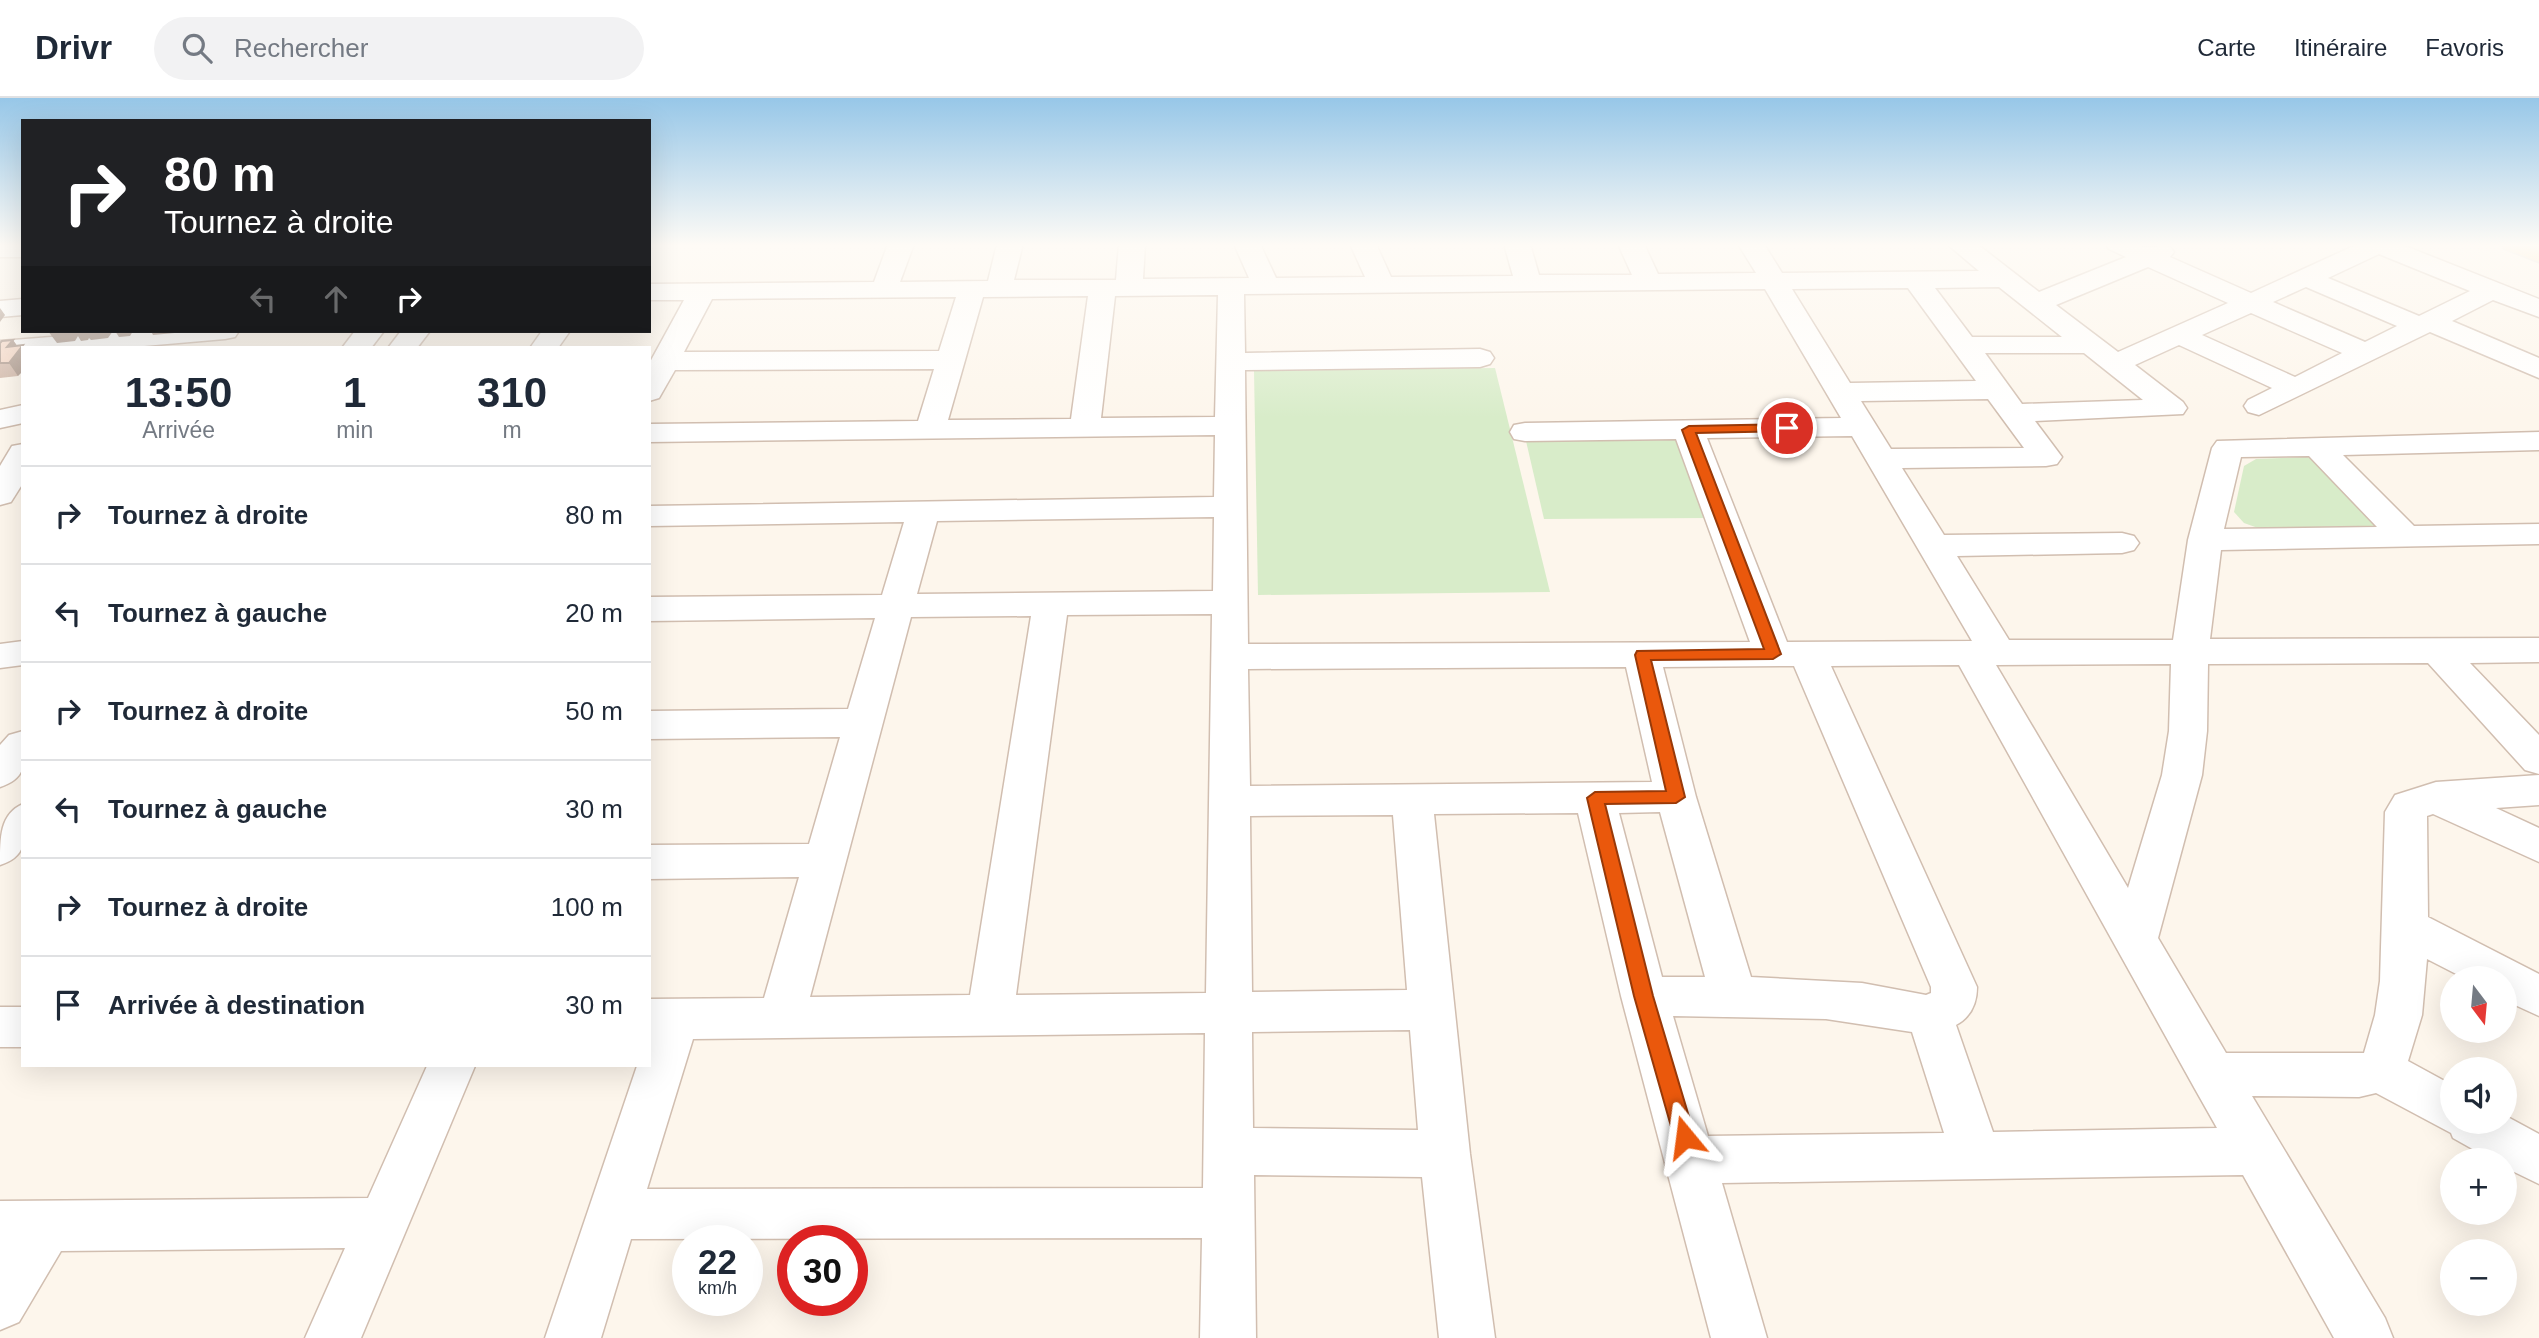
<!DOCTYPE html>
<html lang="fr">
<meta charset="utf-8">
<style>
body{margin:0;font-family:Helvetica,sans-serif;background:#f2f2f3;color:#1f2937;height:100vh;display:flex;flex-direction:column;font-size:26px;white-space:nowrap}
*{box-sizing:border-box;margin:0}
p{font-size:23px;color:#747a83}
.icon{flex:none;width:38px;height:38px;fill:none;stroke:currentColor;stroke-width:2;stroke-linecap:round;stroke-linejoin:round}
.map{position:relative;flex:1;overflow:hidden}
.drawer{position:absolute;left:21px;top:248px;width:630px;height:721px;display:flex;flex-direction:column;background:#fff;border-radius:0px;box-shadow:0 7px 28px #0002}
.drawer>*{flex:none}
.hud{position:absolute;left:21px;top:21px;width:630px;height:214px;border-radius:0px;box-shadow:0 7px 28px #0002;background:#202124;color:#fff;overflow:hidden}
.needle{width:46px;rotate:164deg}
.tools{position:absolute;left:2440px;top:868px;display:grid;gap:14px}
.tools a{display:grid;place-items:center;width:77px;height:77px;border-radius:50%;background:#fff;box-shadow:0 7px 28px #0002;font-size:35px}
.speed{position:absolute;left:672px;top:1127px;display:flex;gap:14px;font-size:35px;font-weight:700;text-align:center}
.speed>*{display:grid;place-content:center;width:91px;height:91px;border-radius:50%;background:#fff;box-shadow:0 7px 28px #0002;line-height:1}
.speed small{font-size:18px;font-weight:400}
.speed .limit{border:10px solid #d22;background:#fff;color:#111}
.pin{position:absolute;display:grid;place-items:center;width:60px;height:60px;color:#fff;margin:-30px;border:4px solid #fff;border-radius:50%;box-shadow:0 2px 7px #0007}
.me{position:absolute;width:77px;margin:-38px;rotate:344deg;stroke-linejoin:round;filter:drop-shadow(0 0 5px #0008)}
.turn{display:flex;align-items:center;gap:24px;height:147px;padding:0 28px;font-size:32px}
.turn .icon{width:91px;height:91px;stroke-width:2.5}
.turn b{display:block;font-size:49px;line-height:60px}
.lanes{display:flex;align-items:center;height:66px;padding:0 28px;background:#0003;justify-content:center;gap:35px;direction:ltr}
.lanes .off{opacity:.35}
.eta{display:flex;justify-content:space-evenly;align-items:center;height:119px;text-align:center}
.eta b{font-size:42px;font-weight:700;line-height:49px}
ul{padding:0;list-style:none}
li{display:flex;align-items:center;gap:21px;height:98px;padding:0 28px;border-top:2px solid #e0e1e3}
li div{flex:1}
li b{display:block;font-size:26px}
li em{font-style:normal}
header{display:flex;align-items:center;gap:42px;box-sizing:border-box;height:98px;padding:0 35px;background:#fff;border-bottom:2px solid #e0e1e3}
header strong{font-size:33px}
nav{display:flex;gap:38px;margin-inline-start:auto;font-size:24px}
.search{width:490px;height:63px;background:#f2f2f3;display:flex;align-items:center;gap:18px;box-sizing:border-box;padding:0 24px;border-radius:38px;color:#747a83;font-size:26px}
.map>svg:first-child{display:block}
.green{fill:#d8ecc9}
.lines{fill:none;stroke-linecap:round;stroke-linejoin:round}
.minor-casing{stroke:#d1beb0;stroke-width:3}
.major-casing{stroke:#dad1cd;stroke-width:3}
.minor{fill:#fff;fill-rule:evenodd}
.major{fill:#fbd9a5;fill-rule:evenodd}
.wall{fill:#d1b7a8}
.shaded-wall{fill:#aa9588}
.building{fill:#f3d5c3;stroke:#aa9588;stroke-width:2}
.route{fill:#ea580c;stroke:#983908;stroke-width:2}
</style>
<header>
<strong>Drivr</strong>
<div class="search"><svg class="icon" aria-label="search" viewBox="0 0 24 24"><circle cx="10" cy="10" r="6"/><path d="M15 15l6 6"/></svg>Rechercher</div>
<nav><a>Carte</a><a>Itinéraire</a><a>Favoris</a></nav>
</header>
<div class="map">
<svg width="2539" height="1240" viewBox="0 0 2539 1240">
<rect width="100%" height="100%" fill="#fdf6ec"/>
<g class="green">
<path d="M1495 270 1550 494 1258 497 1254 273Z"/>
<path d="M1679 342 1708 420 1544 421 1526 343Z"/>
<path d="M2305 359 2312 360 2376 428 2258 430 2244 425 2234 414 2244 368 2256 361Z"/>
</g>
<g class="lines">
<defs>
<g id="minor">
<rect x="0" y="146" width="23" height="13"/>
<path d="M888 146H914L900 184 988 183 997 146H1023L1014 182H1116L1119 146H1145L1143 181 1249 180 1234 146H1260L1276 180 1365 179 1350 146H1376L1391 179 1513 178 1504 146H1530L1539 177H1632L1618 146H1644L1658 176 1756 175 1738 146H1764L1782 175 1979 173 1947 146H1977L2039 194 2126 159 2109 151 2105 146C2120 146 2133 147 2147 149 2155 150 2161 146 2170 149L2174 154 2170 159 2251 195 2358 146H2400L2539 201V219L2493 202 2452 223 2539 260V280L2430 234 2259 317 2248 314 2244 308 2248 302 2272 290 2179 247 2135 267 2183 304 2187 310 2183 316 2035 323 2062 359 2057 366 2046 368 1902 370 1944 437 2122 435 2134 438 2139 445 2134 452 2122 455 1957 458 2009 542H2173L2188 442 2212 350 2217 343 2539 334V352L2343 357 2414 428 2539 426V446L2221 452 2210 541 2539 540V564L2470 565 2539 637V676L2525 672 2428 565 2208 566 2207 633 2202 677 2158 840 2226 955H2364L2375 917 2380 883 2385 714 2395 697 2436 684 2539 677V707L2496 710 2539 730V764L2433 716 2427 718 2428 819 2539 876V918L2504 902V880H2464L2427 861 2422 917 2408 963 2452 987V1024H2504V1017L2539 1036V1086L2504 1069V1062H2492L2453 1040 2451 1035 2376 995 2359 999 2252 998 2385 1220 2393 1240H2334L2243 1077 1722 1085 1767 1240H1711L1621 898 1578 715 1434 716 1470 1056 1495 1240H1439L1422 1079 1254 1077 1256 1240H1200L1202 1140 631 1141 601 1240H545L637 968H649V901L764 900 799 779 649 781V747L809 746 840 639 649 641V613L848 611 875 520 649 523V499L882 497 904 424 649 428V408L1214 399 1215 337 649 344V326L918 323 934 271 675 272 659 300 649 303V266L684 202H649V186L874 184ZM2379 156 2470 193 2419 218 2328 180ZM2148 169 2228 205 2118 254 2056 207ZM1999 189 2062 239H1972L1935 190ZM2306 189 2397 228 2365 244 2273 204ZM1908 190 1976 283 1850 285 1792 191ZM1765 191 1841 320 1525 325 1514 327 1510 334 1514 341 1525 343 1676 341 1750 544 1248 546 1245 272 1480 269 1490 266 1494 260 1490 254 1480 251 1245 255 1244 196ZM1218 197 1215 319 1101 320 1115 198ZM1088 198 1071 321 948 322 983 199ZM956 199 939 253 684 254 712 201ZM2251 215 2342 255 2295 279 2202 237ZM1985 255H2084L2143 302 2022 306ZM1988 301 2024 350 1891 351 1861 303ZM1852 338 1972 543 1787 544 1707 340ZM2309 358 2377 429 2224 431 2241 359ZM1214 419 1213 493 917 496 937 423ZM1212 516 1206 895 1016 897 1067 517ZM1031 518 970 897 810 899 911 519ZM2171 566 2169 633 2162 677 2128 790 1996 567ZM1959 567 2195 991 2217 1030 1993 1034 1956 927C1971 919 1977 905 1977 889L1831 568ZM1794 568 1931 889V895L1926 897 1862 885 1751 879 1696 699 1663 569ZM1626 569 1652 684 1250 688 1248 571ZM1660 714 1705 879H1662L1619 715ZM1393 717 1407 892 1252 894 1250 718ZM1673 918 1826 921 1912 934 1944 1035 1708 1038ZM1410 932 1418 1032 1253 1030 1252 934ZM1205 935 1203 1090 647 1091 693 941Z"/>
<path d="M23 201V217L0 219V203Z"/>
<path d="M128 233H239L235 239 225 241 121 250H23V259L0 261V243Z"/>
<path d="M355 233H384L371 250H342Z"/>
<path d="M401 233H430L417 250H388Z"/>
<path d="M542 233H570L558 250H530Z"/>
<path d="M23 307V325L0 330V312Z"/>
<path d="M23 346V385L11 404 0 407V368L12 348Z"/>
<path d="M23 543V567L0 570V546Z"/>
<path d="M23 633C23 660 31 679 0 689V647L9 637Z"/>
<path d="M23 706C23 735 32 757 0 767 0 739 0 716 23 706Z"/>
<rect x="0" y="909" width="23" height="40"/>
<path d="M427 968H475L361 1240H305L345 1150 61 1153 19 1224 0 1232V1103L368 1100Z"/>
</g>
<path id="major" d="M2501 146 2539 147V164L2505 151Z"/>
</defs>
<use href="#minor" class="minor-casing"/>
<use href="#major" class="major-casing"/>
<use href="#minor" class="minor"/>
<use href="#major" class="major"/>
</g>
<path class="wall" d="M13 242 17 248 18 278 0 280V245Z"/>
<g class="shaded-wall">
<path d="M0 210 5 217 0 224Z"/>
<path d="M48 233H113L108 240 91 242 89 240 88 242 81 243 78 238 75 243 57 245Z"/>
<path d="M115 233H133L130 238 119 239Z"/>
<path d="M151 233H196L153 237Z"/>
<path d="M13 242 20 252 23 247 25 250H23V273L18 278 9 265 7 249Z"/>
</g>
<path class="building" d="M13 242 7 249 23 247 9 265H0V245L2 243Z"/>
<linearGradient id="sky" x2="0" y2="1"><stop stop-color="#97c7e8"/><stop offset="0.46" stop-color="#fefbf6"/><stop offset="1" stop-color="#fefbf6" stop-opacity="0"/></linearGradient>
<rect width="2539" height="320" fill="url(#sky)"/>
<path class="route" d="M1787 326 1791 327V333L1696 335 1781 556 1773 561 1651 562 1685 699 1676 705 1605 706 1653 898 1695 1039 1692 1046 1685 1048 1677 1046 1674 1039 1634 898 1587 700 1595 694 1666 693 1635 557 1637 553 1764 551 1682 332 1689 328Z"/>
</svg>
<div class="tools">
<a><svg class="needle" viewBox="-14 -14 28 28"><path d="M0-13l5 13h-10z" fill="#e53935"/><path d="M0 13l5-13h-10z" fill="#747a83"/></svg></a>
<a><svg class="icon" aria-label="sound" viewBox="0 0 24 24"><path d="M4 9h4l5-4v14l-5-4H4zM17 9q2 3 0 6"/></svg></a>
<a>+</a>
<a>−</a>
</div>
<div class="speed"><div>22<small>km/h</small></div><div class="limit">30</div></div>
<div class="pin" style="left:1787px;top:330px;background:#d93025"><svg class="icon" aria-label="arrive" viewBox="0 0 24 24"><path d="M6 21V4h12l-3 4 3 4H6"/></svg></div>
<svg class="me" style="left:1685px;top:1039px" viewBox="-20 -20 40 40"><path d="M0-17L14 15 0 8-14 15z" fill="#ea580c" stroke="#fff" stroke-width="4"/></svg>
<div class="hud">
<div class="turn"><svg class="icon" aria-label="right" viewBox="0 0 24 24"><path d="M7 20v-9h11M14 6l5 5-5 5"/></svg><div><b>80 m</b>Tournez à droite</div></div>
<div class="lanes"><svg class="icon off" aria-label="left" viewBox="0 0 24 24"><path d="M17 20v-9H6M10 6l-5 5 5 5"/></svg><svg class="icon off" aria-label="ahead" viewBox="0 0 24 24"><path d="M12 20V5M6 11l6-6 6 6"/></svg><svg class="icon" aria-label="right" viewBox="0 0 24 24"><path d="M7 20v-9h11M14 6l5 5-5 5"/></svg></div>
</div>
<section class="drawer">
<div class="eta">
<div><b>13:50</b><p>Arrivée</p></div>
<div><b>1</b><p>min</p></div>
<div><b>310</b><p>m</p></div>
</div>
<ul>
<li><svg class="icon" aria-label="right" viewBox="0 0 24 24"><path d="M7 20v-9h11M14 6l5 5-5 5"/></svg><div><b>Tournez à droite</b></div><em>80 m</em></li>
<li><svg class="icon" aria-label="left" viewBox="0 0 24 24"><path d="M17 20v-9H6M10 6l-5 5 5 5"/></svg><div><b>Tournez à gauche</b></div><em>20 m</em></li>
<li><svg class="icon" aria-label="right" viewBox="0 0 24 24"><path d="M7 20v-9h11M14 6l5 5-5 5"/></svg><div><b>Tournez à droite</b></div><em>50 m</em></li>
<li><svg class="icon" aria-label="left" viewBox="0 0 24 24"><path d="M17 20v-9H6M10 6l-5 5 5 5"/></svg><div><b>Tournez à gauche</b></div><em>30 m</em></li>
<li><svg class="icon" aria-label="right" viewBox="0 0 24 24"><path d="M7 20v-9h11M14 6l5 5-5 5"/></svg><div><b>Tournez à droite</b></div><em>100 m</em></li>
<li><svg class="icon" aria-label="arrive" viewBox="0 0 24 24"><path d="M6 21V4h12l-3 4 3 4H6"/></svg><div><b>Arrivée à destination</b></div><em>30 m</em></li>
</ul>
</section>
</div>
